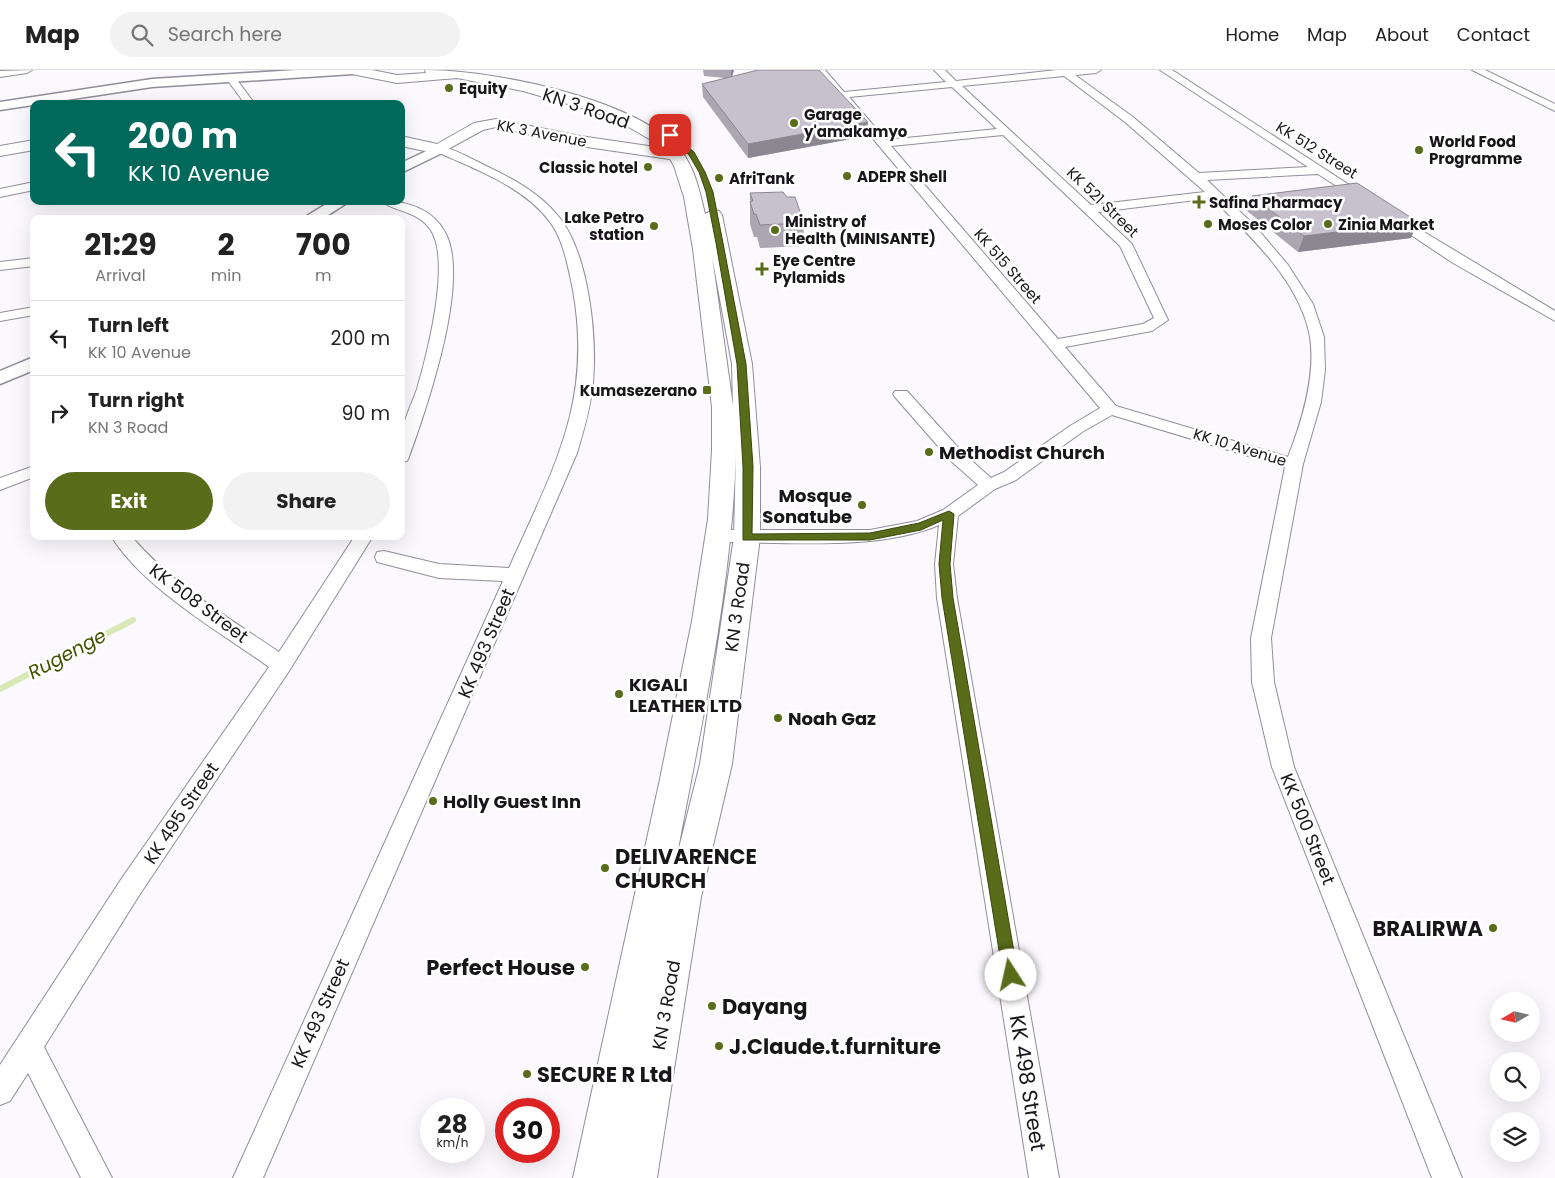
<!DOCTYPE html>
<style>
body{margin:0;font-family:Poppins,sans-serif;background:#f2f2f2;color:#222;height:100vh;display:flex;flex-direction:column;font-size:19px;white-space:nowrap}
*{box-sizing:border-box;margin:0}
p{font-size:16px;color:#767676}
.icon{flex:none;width:28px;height:28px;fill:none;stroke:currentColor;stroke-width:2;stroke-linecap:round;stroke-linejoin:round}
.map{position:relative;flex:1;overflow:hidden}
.sheet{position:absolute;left:30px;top:145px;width:375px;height:325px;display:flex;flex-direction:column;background:#fff;border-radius:10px;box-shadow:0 5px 20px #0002}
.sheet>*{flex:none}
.hud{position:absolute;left:30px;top:30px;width:375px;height:105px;border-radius:10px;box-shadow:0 5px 20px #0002;background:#00695c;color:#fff;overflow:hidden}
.needle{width:32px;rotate:261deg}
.controls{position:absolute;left:1490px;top:922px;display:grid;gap:10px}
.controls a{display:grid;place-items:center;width:50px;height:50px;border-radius:50%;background:#fff;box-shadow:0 5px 20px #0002;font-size:25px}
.speed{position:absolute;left:420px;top:1028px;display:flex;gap:10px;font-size:25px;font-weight:700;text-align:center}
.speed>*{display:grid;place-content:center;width:65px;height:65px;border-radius:50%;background:#fff;box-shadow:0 5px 20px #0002;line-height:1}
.speed small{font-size:12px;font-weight:400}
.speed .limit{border:8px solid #d22;background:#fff;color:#111}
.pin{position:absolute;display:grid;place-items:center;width:42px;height:42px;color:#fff;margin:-21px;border-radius:10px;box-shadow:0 2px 8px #0006}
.me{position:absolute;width:55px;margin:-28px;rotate:350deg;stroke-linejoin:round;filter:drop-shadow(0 0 4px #0008)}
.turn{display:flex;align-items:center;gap:18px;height:105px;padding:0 15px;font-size:22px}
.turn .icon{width:65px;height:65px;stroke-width:2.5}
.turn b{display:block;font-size:35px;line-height:42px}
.eta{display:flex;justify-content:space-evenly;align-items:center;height:85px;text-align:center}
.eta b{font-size:30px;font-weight:700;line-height:35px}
.cta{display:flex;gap:10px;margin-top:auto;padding:10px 15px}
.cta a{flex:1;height:58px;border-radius:30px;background:#596c19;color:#fff;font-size:20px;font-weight:700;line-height:58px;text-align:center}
.cta a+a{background:#f2f2f2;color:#222}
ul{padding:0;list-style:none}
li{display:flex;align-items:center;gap:15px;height:75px;padding:0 15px;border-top:1px solid #e0e0e0}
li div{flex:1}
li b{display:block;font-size:19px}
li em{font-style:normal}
header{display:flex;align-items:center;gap:30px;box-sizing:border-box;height:70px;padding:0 25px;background:#fff;border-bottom:1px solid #e0e0e0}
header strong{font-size:24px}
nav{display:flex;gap:28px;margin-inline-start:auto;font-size:18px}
.search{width:350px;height:45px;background:#f2f2f2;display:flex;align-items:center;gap:12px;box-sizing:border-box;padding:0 18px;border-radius:28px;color:#767676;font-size:19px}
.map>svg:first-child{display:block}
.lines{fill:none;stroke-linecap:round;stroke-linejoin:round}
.stream{stroke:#d8e8b6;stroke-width:6}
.minor-casing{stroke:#928d99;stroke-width:2}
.tertiary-casing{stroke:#928d99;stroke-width:3}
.secondary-casing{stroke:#928d99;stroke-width:2}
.trunk-casing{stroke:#928d99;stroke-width:2}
.minor{fill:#fff;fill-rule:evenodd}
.tertiary{fill:#fff;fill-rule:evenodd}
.secondary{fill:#fff;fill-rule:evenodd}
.trunk{fill:#fff;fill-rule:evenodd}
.wall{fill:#aba6b1}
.shaded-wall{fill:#8b8790}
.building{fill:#c7c1ce;stroke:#8b8790}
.route{fill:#596c19;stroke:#3a4610}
.poi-dot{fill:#596c19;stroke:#fff;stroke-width:2}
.labels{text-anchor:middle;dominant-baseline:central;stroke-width:5;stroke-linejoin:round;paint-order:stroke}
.far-poi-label{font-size:15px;font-weight:bold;fill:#18161a;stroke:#fff;text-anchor:start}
.far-street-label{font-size:15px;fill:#18161a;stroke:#fff}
.street-label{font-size:18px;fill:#18161a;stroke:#fff}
.poi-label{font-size:18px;font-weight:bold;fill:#18161a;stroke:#fff;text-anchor:start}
.water-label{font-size:19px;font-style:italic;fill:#415101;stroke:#fff}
.near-poi-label{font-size:21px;font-weight:bold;fill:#18161a;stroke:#fff;text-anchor:start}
.near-street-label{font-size:21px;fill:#18161a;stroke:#fff}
</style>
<header>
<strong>Map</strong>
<div class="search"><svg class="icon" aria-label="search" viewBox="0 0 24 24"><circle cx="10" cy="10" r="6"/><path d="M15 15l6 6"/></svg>Search here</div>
<nav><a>Home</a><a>Map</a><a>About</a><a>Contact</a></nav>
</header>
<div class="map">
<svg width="1555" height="1108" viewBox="0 0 1555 1108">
<rect width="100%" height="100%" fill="#fbf9fe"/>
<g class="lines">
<path class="stream" d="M0 619 133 550"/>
<defs>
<g id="minor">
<path d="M32 0 27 3 0 7V1Z"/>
<path d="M815 0H825L844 22 946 12 934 0H945L956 11 1057 0H1101L1096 3 1075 5 1133 47 1199 103 1308 97 1160 0H1172L1371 129 1369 132H1361L1318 104 1207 110 1255 156 1288 195 1313 234 1324 267 1325 300 1321 332 1303 394 1271 568 1274 612 1294 697 1462 1108H1432L1272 697 1252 612 1251 568 1285 397 1112 345 1082 362 1016 410 995 419 958 446 953 494 957 528 1059 1108H1029L937 528 935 494 939 455C879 481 786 472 720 472L714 470 711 466 714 462 720 460H870L917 451 943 440 978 415 951 391 895 327 893 324 895 321H907L963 383 991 408 1004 402 1070 356 1100 338ZM1064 6 1125 52 1205 122 1091 135 962 16ZM952 17 997 59 886 70 849 27ZM1003 65 1120 176 1154 248 1143 254 1058 269 891 76ZM1212 128C1250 166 1300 211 1310 267 1316 306 1302 351 1288 387L1116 336 1065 277 1152 261 1168 250 1132 174 1098 142Z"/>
<path d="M1472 0H1485L1555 34V41Z"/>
<path d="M228 6H234L255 34H245L226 8Z"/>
<path d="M439 76C455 79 470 88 484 95 512 108 540 123 559 147 589 184 597 266 593 312 591 336 584 360 577 383L263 1108H233L503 511 439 508 377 492 375 487 377 482 384 481 439 494 509 498C553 399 593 333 573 220 568 197 564 171 550 152 524 116 474 99 435 81L433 79Z"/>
<path d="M34 112V120L0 127V119Z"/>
<path d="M382 131C407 131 434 139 446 164 470 213 427 337 409 387L407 391 401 392C401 383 400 371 402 362 405 347 412 333 417 319 427 285 452 189 430 159 417 140 393 142 382 131Z"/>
<path d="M1391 142 1555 241V251L1453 193 1387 149 1385 146 1387 143Z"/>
<path d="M34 188V196L0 200V192Z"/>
<path d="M34 237V245L0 251V243Z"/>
<path d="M34 396V407L0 420V408Z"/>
<path d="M111 466H131C172 514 227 547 279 582L355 466H373L289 601 140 824 44 977 112 1108H81L28 1003 10 1031 0 1035V995L122 808 269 597C220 562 143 518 111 466Z"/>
</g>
<g id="tertiary">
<path d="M296 0H359L353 4 152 17 0 40V32L152 9Z"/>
<path d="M439 75 446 79 444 82 401 103V93Z"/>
<path d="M331 131H350L322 149H302Z"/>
<path d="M34 287V300L0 314V301Z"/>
</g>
<g id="secondary">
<path d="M496 49 580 66 676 80 684 85 676 90 580 76 496 57 483 60 439 84 401 76V66L437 74 474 53Z"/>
<path d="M34 70V80L0 86V76Z"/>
</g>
<path id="trunk" d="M345 0H372L397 5 426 3 425 0C492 0 636 28 681 81 695 98 700 123 705 144L713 140 719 141 722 145 752 294 760 397V467L732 694 701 827 657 1108H615L623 1064 615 1108H573L660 709 692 551 708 449 712 380V337L693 179 684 127 674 96 669 87 651 70 625 55 592 41 523 21 457 8 397 13 347 3ZM712 186 732 294 733 336ZM736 381 734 467 700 694 676 790C701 655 732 519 736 381Z"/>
</defs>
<use href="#minor" class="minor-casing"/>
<use href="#tertiary" class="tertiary-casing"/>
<use href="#secondary" class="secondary-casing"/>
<use href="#trunk" class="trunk-casing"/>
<use href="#minor" class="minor"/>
<use href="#tertiary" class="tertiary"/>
<use href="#secondary" class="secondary"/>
<use href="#trunk" class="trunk"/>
</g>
<g class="wall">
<path d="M703 0H734L732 7 867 66 748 88 703 27 702 14 725 8 704 6Z"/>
<path d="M750 123 804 153 803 176 760 178 757 167H754L750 154Z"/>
<path d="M1252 126 1411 168 1298 182 1247 141Z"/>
</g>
<g class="shaded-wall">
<path d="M731 0H734L731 9Z"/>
<path d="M868 52 867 66 748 88V74Z"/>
<path d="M1418 152 1411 168 1298 182 1304 166Z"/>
</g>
<g class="building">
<path d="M758 0H819L868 52 748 74 702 14Z"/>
<path d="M1357 113 1418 152 1304 166 1252 126Z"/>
<path d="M783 122 787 127H795L804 153 760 155 756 144H754L750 132 753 131 750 123Z"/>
</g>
<path class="route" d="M668 64H672L694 82 705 102 713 122 723 173 746 294 753 397 752 464 870 463 919 453 949 441 954 444 950 494 953 528 1018 905 1016 910 1011 912 1005 910 1003 905 942 528 939 494 943 450 921 460 870 470H743V397L737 294 716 173 706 122 699 102 689 85 668 66Z"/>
<g class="poi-dot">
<circle cx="449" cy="18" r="5"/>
<circle cx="794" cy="53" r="5"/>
<circle cx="1419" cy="80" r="5"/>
<circle cx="648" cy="97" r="5"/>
<circle cx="847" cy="106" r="5"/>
<circle cx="719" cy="108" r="5"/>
<path d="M1196.5 124.5h5v5h5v5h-5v5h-5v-5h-5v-5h5z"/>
<circle cx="1208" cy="154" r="5"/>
<circle cx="1328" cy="154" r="5"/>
<circle cx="654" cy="156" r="5"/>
<circle cx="775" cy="160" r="5"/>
<path d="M759.5 191.5h5v5h5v5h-5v5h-5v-5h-5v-5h5z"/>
<rect x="702" y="315" width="10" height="10" rx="2.5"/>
<circle cx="929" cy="382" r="5"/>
<circle cx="862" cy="435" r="5"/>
<circle cx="619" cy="624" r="5"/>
<circle cx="778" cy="648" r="5"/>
<circle cx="433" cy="731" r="5"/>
<circle cx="605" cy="798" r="5"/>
<circle cx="1493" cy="858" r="5"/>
<circle cx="585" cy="897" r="5"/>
<circle cx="712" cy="936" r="5"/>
<circle cx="719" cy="976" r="5"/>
<circle cx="527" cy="1004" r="5"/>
</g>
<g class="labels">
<g class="far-poi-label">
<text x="459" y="18">Equity</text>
<text x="804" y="44">Garage<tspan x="804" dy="17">y'amakamyo</tspan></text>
<text x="1429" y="71">World Food<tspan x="1429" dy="17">Programme</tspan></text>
<text x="638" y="97" text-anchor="end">Classic hotel</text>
<text x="857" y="106">ADEPR Shell</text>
<text x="729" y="108">AfriTank</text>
<text x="1209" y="132">Safina Pharmacy</text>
<text x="644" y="147" text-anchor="end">Lake Petro<tspan x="644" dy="17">station</tspan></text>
<text x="785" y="151">Ministry of<tspan x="785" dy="17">Health (MINISANTE)</tspan></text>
<text x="1218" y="154">Moses Color</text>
<text x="1338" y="154">Zinia Market</text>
<text x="773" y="190">Eye Centre<tspan x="773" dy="17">Pylamids</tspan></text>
<text x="697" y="320" text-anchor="end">Kumasezerano</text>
</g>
<g class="far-street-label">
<text transform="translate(542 63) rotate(11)">KK 3 Avenue</text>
<text transform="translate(1317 80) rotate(32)">KK 512 Street</text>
<text transform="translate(1103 132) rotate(44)">KK 521 Street</text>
<text transform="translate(1008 196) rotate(49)">KK 515 Street</text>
<text transform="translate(1240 377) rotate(17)">KK 10 Avenue</text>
</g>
<g class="street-label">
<text transform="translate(586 38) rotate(19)">KN 3 Road</text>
<text transform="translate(199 533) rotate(37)">KK 508 Street</text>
<text transform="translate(737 537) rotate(-82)">KN 3 Road</text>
<text transform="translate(486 573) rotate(-67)">KK 493 Street</text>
<text transform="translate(181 743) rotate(-56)">KK 495 Street</text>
<text transform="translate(1308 759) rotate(68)">KK 500 Street</text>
<text transform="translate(666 935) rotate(-80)">KN 3 Road</text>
<text transform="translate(320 943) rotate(-66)">KK 493 Street</text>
</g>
<g class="poi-label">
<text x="939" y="382">Methodist Church</text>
<text x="852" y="425" text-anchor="end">Mosque<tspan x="852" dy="21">Sonatube</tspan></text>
<text x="629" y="614">KIGALI<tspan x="629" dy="21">LEATHER LTD</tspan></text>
<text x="788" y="648">Noah Gaz</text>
<text x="443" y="731">Holly Guest Inn</text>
</g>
<g class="water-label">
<text transform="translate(67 584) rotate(-28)">Rugenge</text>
</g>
<g class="near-poi-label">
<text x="615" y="786">DELIVARENCE<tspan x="615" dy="24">CHURCH</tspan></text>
<text x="1483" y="858" text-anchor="end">BRALIRWA</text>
<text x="575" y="897" text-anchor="end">Perfect House</text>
<text x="722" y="936">Dayang</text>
<text x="729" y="976">J.Claude.t.furniture</text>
<text x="537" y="1004">SECURE R Ltd</text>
</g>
<g class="near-street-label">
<text transform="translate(1028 1013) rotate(81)">KK 498 Street</text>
</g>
</g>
</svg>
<div class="controls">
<a><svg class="needle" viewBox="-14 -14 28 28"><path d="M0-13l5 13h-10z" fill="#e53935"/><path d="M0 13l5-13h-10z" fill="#767676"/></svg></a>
<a><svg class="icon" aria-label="search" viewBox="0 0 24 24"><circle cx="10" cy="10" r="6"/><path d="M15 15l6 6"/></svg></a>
<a><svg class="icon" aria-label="layers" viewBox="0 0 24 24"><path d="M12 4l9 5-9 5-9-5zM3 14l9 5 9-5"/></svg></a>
</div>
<div class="speed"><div>28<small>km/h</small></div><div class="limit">30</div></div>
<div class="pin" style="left:670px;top:65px;background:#d93025"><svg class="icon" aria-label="arrive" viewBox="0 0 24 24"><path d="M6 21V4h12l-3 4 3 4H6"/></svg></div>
<svg class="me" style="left:1011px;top:905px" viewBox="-20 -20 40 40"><circle r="19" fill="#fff"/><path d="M0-13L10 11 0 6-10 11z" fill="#596c19"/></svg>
<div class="hud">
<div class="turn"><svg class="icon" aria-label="left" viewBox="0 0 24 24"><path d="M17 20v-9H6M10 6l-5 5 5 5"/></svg><div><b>200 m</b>KK 10 Avenue</div></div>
</div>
<section class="sheet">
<div class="eta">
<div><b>21:29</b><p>Arrival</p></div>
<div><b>2</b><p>min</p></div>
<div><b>700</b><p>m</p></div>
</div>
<ul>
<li><svg class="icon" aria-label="left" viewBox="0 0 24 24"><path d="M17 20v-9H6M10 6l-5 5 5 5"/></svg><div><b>Turn left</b><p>KK 10 Avenue</p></div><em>200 m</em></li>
<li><svg class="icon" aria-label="right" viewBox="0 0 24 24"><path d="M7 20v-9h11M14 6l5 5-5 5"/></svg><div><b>Turn right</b><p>KN 3 Road</p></div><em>90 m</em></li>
</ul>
<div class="cta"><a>Exit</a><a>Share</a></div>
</section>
</div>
